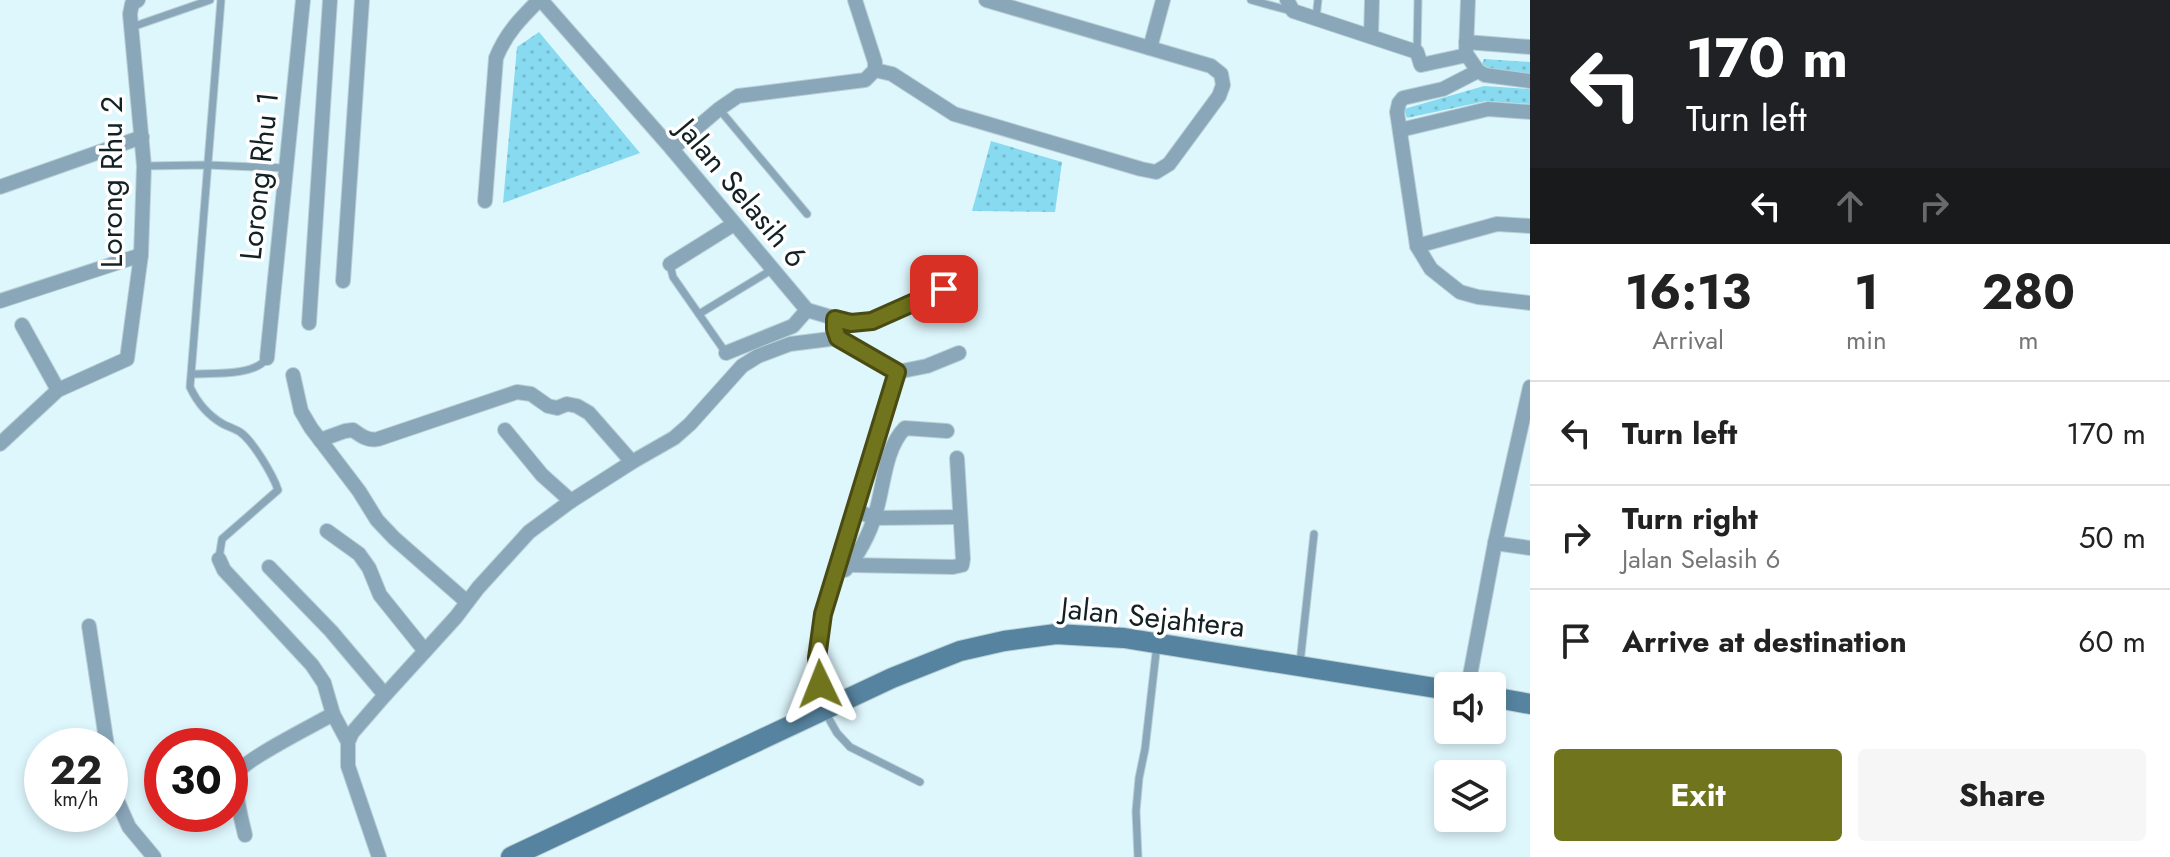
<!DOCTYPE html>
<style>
body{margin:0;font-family:Jost,sans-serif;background:#f6f6f6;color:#222;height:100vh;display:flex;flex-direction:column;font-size:30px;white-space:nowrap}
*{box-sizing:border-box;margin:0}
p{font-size:26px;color:#767676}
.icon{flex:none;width:44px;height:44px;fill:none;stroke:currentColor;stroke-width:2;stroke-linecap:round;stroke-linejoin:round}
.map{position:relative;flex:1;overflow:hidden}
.side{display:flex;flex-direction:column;background:#fff;width:640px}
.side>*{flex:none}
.banner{background:#202124;color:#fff;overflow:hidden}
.controls{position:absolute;left:1434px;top:672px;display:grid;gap:16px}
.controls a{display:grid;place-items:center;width:72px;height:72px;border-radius:8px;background:#fff;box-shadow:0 4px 12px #0003;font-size:40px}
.speed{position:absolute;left:24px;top:728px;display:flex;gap:16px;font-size:40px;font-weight:700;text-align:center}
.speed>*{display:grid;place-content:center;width:104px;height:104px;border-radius:50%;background:#fff;box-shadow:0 4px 12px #0003;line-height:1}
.speed small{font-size:20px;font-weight:400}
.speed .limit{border:12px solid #d22;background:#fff;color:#111}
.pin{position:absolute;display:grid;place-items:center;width:68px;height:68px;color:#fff;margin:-34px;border-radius:16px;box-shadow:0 4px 12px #0006}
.me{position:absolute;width:88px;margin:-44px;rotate:358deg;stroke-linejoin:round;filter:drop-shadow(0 0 6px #0008)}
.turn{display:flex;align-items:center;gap:28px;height:168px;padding:0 24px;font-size:36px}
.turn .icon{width:104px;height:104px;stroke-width:2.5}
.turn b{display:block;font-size:56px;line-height:68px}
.lanes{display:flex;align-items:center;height:76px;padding:0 24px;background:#0003;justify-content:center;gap:40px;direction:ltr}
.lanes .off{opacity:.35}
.eta{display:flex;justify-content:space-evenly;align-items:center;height:136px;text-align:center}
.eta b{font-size:48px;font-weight:700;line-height:56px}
.action{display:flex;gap:16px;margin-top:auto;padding:16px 24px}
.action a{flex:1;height:92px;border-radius:8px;background:#70741c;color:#fff;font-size:32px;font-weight:700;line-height:92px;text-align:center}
.action a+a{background:#f6f6f6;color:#222}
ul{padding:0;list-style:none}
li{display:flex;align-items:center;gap:24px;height:104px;padding:0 24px;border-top:2px solid #e0e0e0}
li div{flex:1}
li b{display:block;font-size:30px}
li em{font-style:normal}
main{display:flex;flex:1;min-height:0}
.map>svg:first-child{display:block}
.park{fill:url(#park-dots)}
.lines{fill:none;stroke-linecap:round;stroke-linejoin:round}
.lane-casing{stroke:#b9d0d6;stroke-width:9}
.street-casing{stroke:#b9d0d6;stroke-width:16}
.secondary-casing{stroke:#b9d0d6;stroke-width:22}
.lane{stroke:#8aa7ba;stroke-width:7}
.street{stroke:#8aa7ba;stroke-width:14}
.secondary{stroke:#56839f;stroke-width:20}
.route-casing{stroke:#494b12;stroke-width:20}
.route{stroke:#70741c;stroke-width:14}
.labels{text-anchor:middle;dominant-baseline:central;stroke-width:7;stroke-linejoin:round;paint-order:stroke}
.street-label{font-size:30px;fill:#122125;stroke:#fff}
</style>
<main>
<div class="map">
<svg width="1530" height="857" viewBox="0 0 1530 857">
<defs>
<pattern id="park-dots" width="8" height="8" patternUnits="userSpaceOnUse" patternTransform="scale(2)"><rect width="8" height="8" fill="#88daf0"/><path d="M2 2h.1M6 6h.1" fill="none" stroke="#74bbce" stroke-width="1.8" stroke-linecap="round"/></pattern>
</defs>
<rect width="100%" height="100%" fill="#def7fd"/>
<g class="park">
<path d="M539 32 640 153 503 203 517 47Z"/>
<path d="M1484 59 1530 62V75L1485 69 1482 64Z"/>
<path d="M1484 86 1530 89V104L1486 101 1407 118 1404 109Z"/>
<path d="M991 141 1062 162 1055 212 972 211Z"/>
</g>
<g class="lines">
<defs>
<g id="lane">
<path d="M1251 0 1291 11"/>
<path d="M1316 18 1318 0"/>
<path d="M132 27 210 0"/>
<path d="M1417 52 1418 0"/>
<path d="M719 109 807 214"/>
<path d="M144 166 207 165 285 168"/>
<path d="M670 265 673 277 726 353"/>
<path d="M699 314 773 269"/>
<path d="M192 374C214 373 255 376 267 358"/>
<path d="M219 558 222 539 278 490C273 475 253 441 240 432 235 429 229 427 223 424 209 416 197 402 190 387L221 0"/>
<path d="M1300 663 1314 534"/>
<path d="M825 712 837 733 850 747 920 782"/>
<path d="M1138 857 1136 811 1139 778 1145 749 1157 644"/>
</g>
<g id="street">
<path d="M541 0 672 149 807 310 851 323 872 321 944 289"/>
<path d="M1287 0 1293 11 1417 52 1421 65 1467 55 1478 71 1485 75 1530 81"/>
<path d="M1371 36 1372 0"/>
<path d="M1466 42 1530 47"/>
<path d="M1150 48 1163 0"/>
<path d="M1466 51 1468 0"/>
<path d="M875 70 892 74 954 114 1141 169 1156 172 1169 164 1219 96 1223 85 1221 74 1211 66 986 0"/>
<path d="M1478 71 1443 89 1403 98 1399 103 1397 112 1417 246 1431 269 1460 292 1478 297 1530 303"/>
<path d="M1400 130 1488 109 1530 112"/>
<path d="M672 149 719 109 738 96 865 80 875 70V62L855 0"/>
<path d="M0 187 142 137"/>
<path d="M485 201 496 58C506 33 521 18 539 0"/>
<path d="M1417 246 1497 224 1530 226"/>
<path d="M670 264 734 224"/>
<path d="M343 281 362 0"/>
<path d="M0 301 141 255"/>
<path d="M309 323 330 0"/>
<path d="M22 325 58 390"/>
<path d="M726 353 793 326 807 310"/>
<path d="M267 358 303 0"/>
<path d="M897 372 927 366 959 353"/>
<path d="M293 375 301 411 311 428 359 491 377 520 394 538 467 602"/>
<path d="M505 430 542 475 571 501"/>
<path d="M320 440 345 431 353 430C361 436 368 441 378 439L517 392 531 394 548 406 557 408 567 404 577 406 589 413 632 462"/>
<path d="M0 444 58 390 127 359 141 255 144 166 130 14 132 4 138 0"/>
<path d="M854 510 875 518 960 517"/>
<path d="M327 531 359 554 369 568 380 595 425 651"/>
<path d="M1495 543 1530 548"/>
<path d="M219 559 224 570 312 665 324 683 333 714 348 742"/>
<path d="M849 565 953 567 962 565 963 559 957 458"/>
<path d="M269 567 331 631 385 695"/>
<path d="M845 570C858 556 870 533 875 515 884 488 884 449 905 428L947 431"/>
<path d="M89 626 107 746"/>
<path d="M1468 686 1495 543 1530 387"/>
<path d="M823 710 817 658 823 614 897 372"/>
<path d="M110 768 113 791 129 827 154 857"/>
<path d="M245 835C242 820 232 788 238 773 243 760 316 724 333 714"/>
<path d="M379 857 348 766V742L352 733 385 695 456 617 478 588 529 532 571 501 632 462 674 438 690 424 742 366 758 356 790 344 838 338 897 372"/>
</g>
<g id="secondary">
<path d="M1492 697 1530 704"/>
<path d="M511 857 892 678 960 651 1004 641 1056 634 1124 638 1448 690"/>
</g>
</defs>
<use href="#lane" class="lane-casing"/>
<use href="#street" class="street-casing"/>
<use href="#secondary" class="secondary-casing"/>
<use href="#lane" class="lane"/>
<use href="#street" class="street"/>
<use href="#secondary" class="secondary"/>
</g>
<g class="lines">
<defs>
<path id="route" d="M820 684 817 658 823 614 897 372 838 338 835 329V319L851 323 872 321 944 289"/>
</defs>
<use href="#route" class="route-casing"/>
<use href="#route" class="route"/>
</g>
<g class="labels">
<g class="street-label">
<text transform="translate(259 176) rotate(-84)">Lorong Rhu 1</text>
<text transform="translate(111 182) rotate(-90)">Lorong Rhu 2</text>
<text transform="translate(742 193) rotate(50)">Jalan Selasih 6</text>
<text transform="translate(1153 617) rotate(6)">Jalan Sejahtera</text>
</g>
</g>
</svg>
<div class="controls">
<a><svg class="icon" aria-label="sound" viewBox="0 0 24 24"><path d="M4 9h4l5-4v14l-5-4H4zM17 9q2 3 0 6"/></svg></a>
<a><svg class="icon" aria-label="layers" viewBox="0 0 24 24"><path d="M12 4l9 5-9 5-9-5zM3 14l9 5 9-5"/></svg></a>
</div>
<div class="speed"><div>22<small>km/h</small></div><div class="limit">30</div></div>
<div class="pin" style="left:944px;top:289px;background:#d93025"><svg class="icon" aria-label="arrive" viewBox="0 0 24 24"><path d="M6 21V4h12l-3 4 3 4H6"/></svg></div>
<svg class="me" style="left:820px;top:684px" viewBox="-20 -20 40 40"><path d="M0-17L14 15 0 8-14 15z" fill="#70741c" stroke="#fff" stroke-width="4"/></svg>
</div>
<section class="side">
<div class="banner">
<div class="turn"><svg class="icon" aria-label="left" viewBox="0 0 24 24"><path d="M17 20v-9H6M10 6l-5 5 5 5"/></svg><div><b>170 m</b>Turn left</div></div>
<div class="lanes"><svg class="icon" aria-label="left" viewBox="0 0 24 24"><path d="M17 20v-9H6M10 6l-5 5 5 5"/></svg><svg class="icon off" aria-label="ahead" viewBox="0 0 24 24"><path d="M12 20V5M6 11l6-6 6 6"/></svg><svg class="icon off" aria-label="right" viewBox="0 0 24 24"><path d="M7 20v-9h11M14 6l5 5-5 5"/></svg></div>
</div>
<div class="eta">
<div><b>16:13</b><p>Arrival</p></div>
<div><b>1</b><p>min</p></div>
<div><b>280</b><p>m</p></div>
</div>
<ul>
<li><svg class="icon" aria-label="left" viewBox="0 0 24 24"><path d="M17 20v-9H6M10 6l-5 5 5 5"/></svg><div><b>Turn left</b></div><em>170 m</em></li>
<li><svg class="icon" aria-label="right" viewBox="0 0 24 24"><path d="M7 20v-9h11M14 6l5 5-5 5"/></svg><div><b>Turn right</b><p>Jalan Selasih 6</p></div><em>50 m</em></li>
<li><svg class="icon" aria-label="arrive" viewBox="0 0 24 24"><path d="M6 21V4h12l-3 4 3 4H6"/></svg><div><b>Arrive at destination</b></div><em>60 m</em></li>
</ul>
<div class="action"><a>Exit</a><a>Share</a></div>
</section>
</main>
